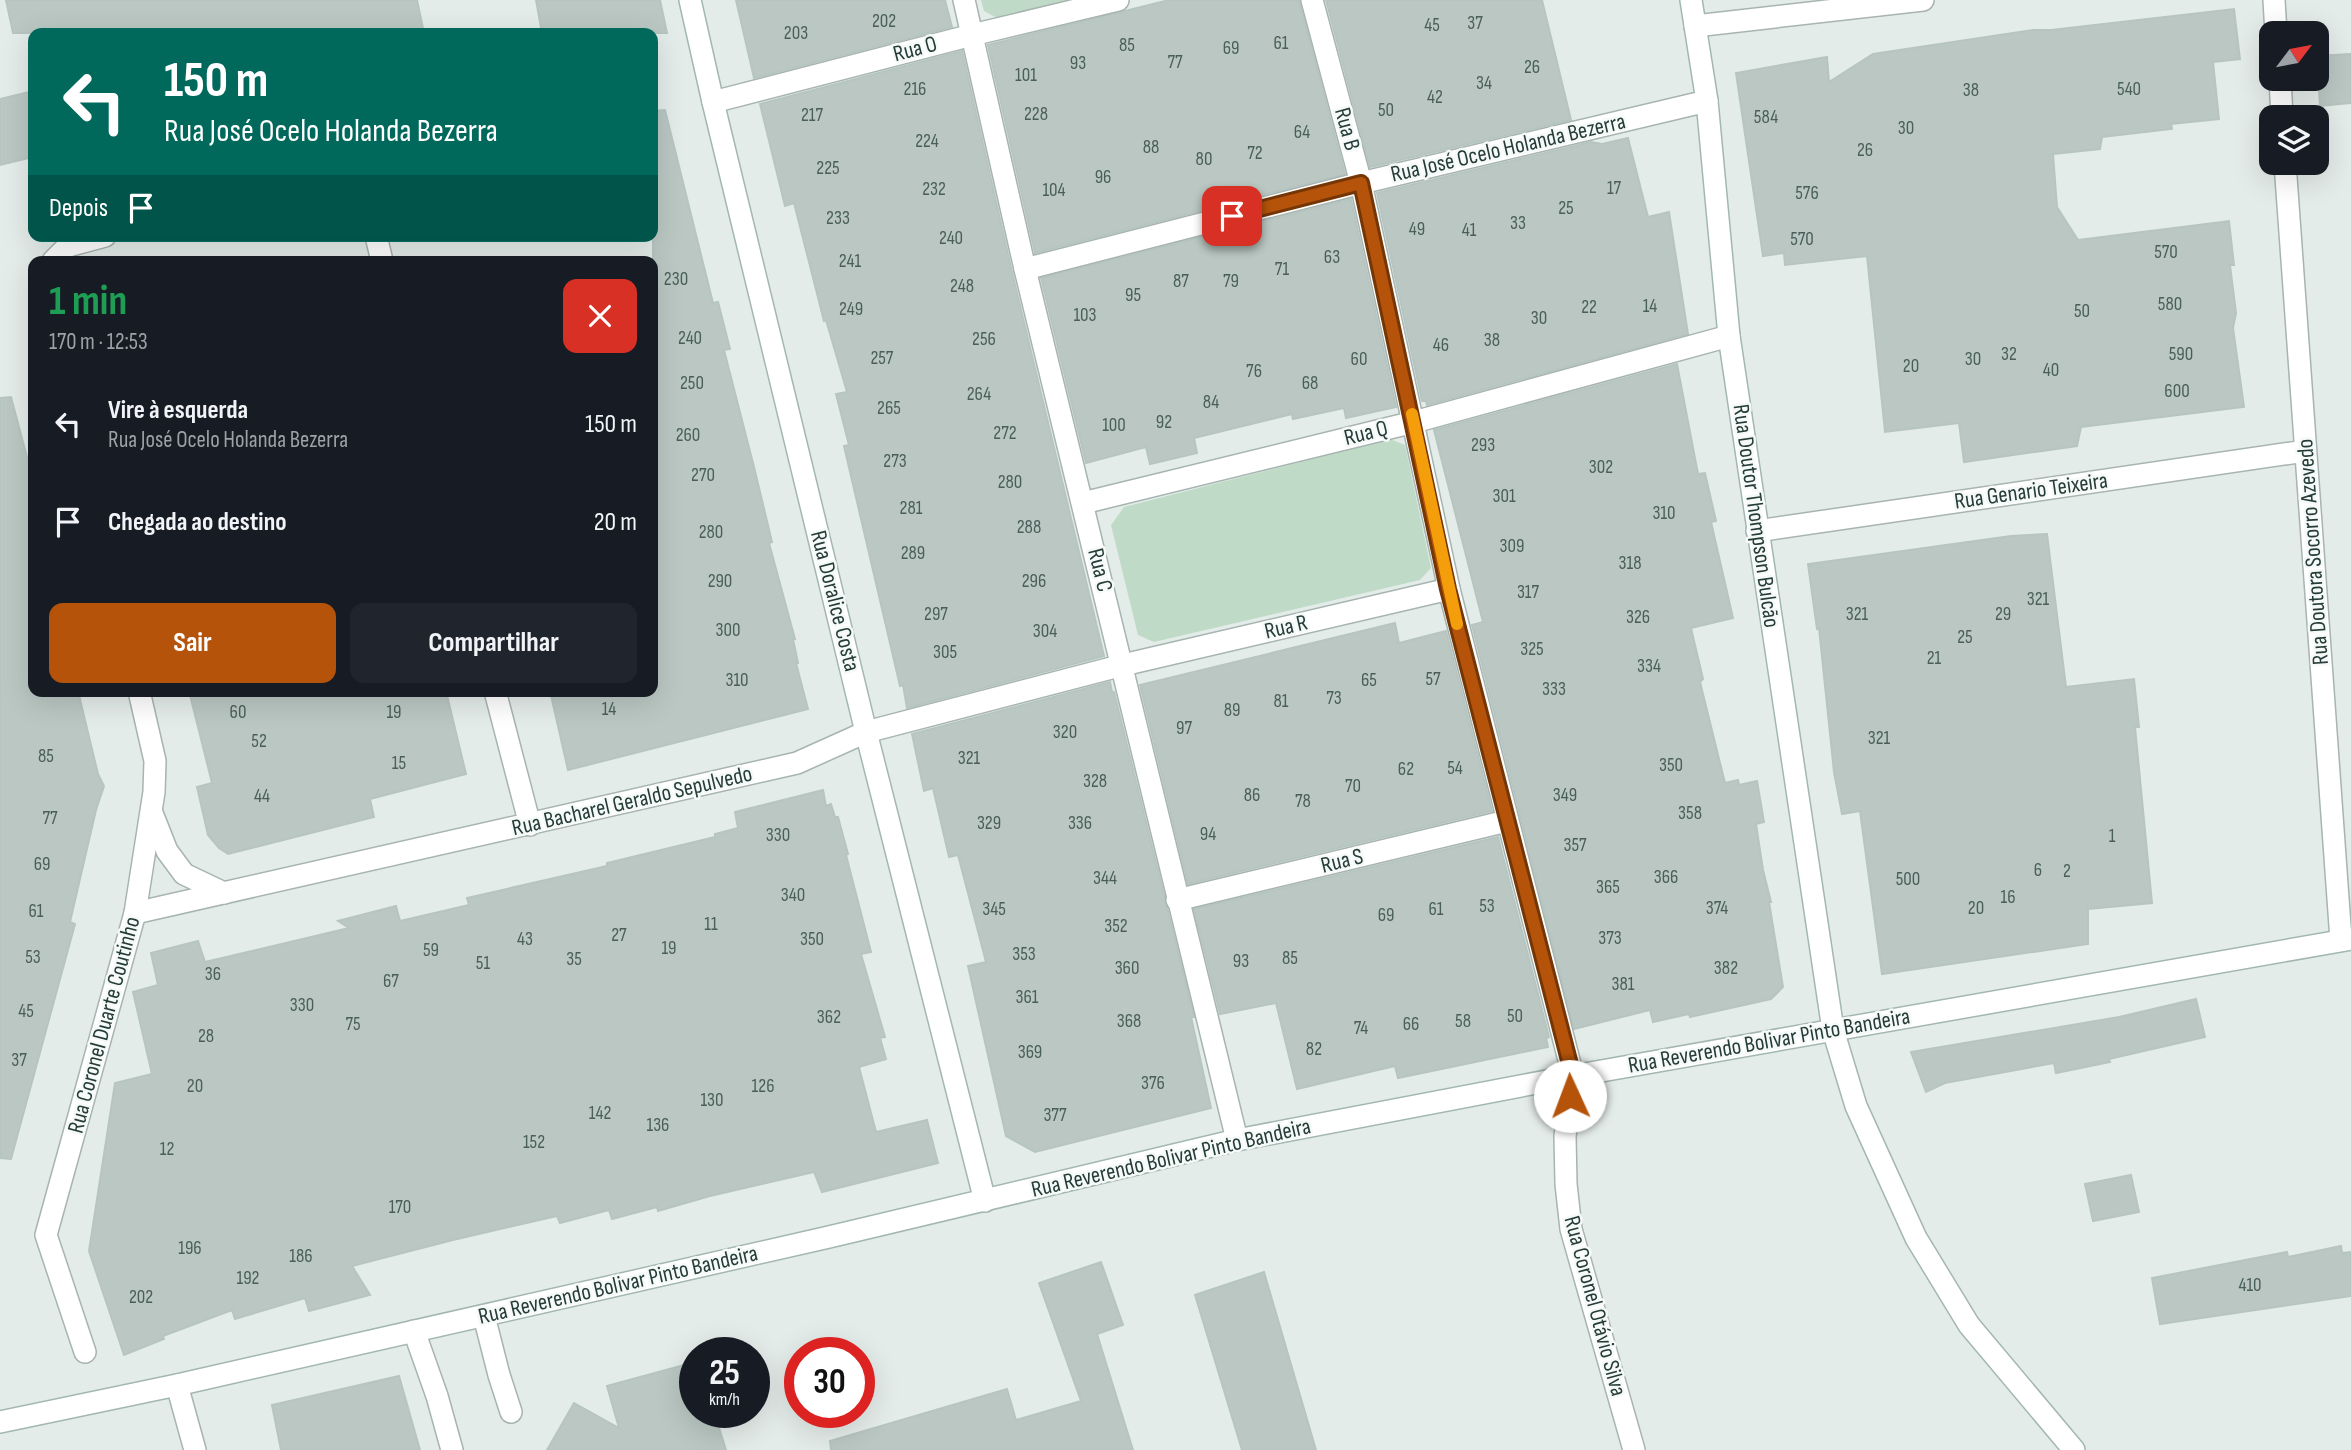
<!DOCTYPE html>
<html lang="pt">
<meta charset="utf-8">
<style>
body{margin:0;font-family:"Sofia Sans Condensed",sans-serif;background:#20242c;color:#f1f3f6;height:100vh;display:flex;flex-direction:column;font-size:26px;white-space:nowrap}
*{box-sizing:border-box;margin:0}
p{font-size:23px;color:#9ea1a6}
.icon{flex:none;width:38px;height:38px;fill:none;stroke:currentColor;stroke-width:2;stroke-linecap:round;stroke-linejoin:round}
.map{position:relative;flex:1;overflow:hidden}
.panel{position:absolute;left:28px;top:256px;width:630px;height:441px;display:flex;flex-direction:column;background:#171b24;border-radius:14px;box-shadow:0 7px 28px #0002}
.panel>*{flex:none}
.banner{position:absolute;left:28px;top:28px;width:630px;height:214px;border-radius:14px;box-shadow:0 7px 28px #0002;background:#00695c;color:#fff;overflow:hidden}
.needle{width:46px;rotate:58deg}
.buttons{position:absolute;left:2259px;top:21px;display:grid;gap:14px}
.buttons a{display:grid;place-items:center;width:70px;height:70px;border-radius:14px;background:#171b24;box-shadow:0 7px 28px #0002;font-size:35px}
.speed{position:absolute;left:679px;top:1337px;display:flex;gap:14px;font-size:35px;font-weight:700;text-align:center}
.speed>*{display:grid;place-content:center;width:91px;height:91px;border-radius:50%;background:#171b24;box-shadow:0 7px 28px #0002;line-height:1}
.speed small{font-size:18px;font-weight:400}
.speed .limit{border:10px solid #d22;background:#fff;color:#111}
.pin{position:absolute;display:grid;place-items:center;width:60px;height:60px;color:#fff;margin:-30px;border-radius:14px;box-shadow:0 4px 10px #0006}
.me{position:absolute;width:77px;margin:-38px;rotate:358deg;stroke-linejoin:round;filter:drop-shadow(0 0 5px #0008)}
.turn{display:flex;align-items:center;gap:24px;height:147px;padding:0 21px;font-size:32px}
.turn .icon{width:91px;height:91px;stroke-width:2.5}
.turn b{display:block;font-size:49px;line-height:60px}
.then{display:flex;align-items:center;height:66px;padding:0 21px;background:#0003;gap:14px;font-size:26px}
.round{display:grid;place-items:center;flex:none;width:74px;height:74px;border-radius:14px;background:#20242c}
.headline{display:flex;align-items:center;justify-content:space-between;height:119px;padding:0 21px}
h1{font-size:42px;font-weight:700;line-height:52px;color:#1e9e55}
.primary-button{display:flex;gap:14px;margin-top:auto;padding:14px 21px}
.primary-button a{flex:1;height:80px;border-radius:14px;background:#b45309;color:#fff;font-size:28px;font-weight:700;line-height:80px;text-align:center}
.primary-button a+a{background:#20242c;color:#f1f3f6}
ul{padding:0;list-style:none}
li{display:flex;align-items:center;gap:21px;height:98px;padding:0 21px}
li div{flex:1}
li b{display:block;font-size:26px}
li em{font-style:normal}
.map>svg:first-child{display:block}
.green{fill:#bfdbc8}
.building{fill:#bac7c2;stroke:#b7c5c0;stroke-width:2}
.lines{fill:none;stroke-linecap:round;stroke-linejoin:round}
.street-casing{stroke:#a7b4b0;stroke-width:24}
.secondary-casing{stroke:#a3b7b1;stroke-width:24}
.street{stroke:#fff;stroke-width:21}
.secondary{stroke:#fff;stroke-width:21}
.route-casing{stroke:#753606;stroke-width:18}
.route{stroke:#b45309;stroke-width:12}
.slow{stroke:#f59e0b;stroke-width:12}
.labels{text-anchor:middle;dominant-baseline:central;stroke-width:5;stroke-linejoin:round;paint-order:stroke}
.number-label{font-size:19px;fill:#4a5f5a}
.street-label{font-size:23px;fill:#253c38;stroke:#f5f9f7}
</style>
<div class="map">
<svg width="2351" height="1450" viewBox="0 0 2351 1450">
<rect width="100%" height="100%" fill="#e4ece9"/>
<g class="green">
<path d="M981 0H1069L997 18 984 11Z"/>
<path d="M1390 439 1405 445 1431 568 1420 580 1154 642 1138 635 1111 525 1124 507Z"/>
</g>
<g class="building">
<path d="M6 0H417L424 33H13Z"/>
<path d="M536 0H660L667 33H542Z"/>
<path d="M736 0H945L952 27 754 78Z"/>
<path d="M1169 0H1299L1345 174 1035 253 988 45Z"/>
<path d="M1326 0H1542L1571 120 1370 167Z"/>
<path d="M2234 9 2240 59 2213 62 2219 119 2171 124 2172 129 2102 137 2100 149 2053 154 2057 207 2078 240 2229 221 2234 265H2230L2236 313 2233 328 2244 407 2081 427 2077 446 1964 462 1959 423 1885 432 1867 256 1785 265 1784 253 1763 256 1736 73 1827 57 1829 82 1873 54 2033 30H2051Z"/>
<path d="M962 51 1012 272 1104 656 907 708 903 685 900 686 844 446 849 445 836 394 847 392 826 320 824 321 794 203 785 206 760 104Z"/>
<path d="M2351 54V103L2320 106 2317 56Z"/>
<path d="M33 91V157L0 165V99Z"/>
<path d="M665 110 713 303 718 302 730 349 724 350 754 467 772 542 769 543 795 639H793L798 663H796L808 709 568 770 550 691H653V111Z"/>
<path d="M1628 138 1648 217 1669 212 1688 334 1427 405 1426 401H1422L1377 193 1591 142 1602 144Z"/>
<path d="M1351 199 1396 407 1346 418 1344 408 1293 419 1292 414 1194 438 1197 453 1150 464 1146 447 1086 463 1041 278Z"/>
<path d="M1677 364 1698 474 1705 473 1716 521 1711 522 1733 618 1691 628 1703 679 1700 682 1725 783 1738 780 1739 785 1757 781 1764 822 1756 824 1763 870 1771 902H1769L1783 987 1771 999 1690 1017 1689 1014 1653 1022 1650 1010 1574 1029 1472 625 1483 622 1434 430Z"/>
<path d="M11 397 33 480V691H78L98 774 104 786 96 810 70 922 75 924 11 1159 0 1158V398Z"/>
<path d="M2047 534 2066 687 2134 679 2139 727H2135L2152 903 2088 909V944L1882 974 1860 811 1842 814 1834 772 1819 628 1817 629 1808 564 2011 536Z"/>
<path d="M1395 623 1399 643 1446 631 1492 811 1188 884 1140 685Z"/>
<path d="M1110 682 1112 692H1114L1194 1017H1191L1211 1108 1035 1152 1006 1136 968 966 986 962 958 855 949 857 933 788 924 791 912 734Z"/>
<path d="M189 691H446L466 774 370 799 374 817 228 854 219 848 208 835 197 787 212 783Z"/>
<path d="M823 790 826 806 831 804 835 817H838L848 854 846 855 871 952 861 954 885 1037 880 1038 886 1059 859 1067 876 1132 927 1120 938 1163 822 1192 814 1172 710 1196 658 1211 657 1207 612 1219 609 1210 560 1223 557 1216 453 1240 352 1266 370 1295 309 1311 305 1298 235 1319 232 1310 163 1336 164 1339 124 1355 89 1251 115 1083 152 1074 133 992 158 985 151 953 198 941 205 962 349 928 338 921 396 906 400 921 469 905 467 898 607 866V863L715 837V834L738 828 735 812Z"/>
<path d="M1498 837 1549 1037 1546 1038 1548 1047 1398 1078 1395 1066 1297 1089 1276 1003 1220 1014 1194 909Z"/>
<path d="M2196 999 2205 1037 2109 1059 2110 1062 2056 1073 2054 1063 1945 1083 1926 1092 1911 1052 2119 1017Z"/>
<path d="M2131 1175 2139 1212 2093 1221 2085 1184Z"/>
<path d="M2341 1246 2342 1253 2351 1252V1296L2160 1324 2152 1278 2287 1252 2288 1257Z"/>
<path d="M1101 1262 1123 1325 1097 1334 1133 1450H831L830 1441 1007 1389 1016 1420 1081 1401 1039 1283Z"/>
<path d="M1264 1272 1316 1450H1242L1195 1295Z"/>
<path d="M695 1362V1412H714L726 1450H547L574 1403 619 1428 607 1386Z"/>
<path d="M399 1376 420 1450H281L272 1405Z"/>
</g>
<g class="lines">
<defs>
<g id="street">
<path d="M964 0 1025 269 1237 1140"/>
<path d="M1312 0 1361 183 1449 589 1573 1076 1565 1136 1566 1184 1571 1229 1634 1450"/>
<path d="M2274 0 2276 33"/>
<path d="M1695 26 1923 0"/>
<path d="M2280 79 2282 117"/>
<path d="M713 102 972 35 1118 0"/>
<path d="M2285 163 2341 940"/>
<path d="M376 236 382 261"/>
<path d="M53 261 68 246 105 236"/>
<path d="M1025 269 1361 183 1707 101"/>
<path d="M1083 503 1414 422 1729 336"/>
<path d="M1757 531 2305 451"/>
<path d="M495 691 530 825"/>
<path d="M152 813 167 851 184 874 224 893"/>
<path d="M1177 900 1507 821"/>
<path d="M135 913 797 763 866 732 1123 665 1449 589"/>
<path d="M484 1316 499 1375 511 1412"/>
<path d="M414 1331 437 1396 452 1450"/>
<path d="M85 1352 46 1235 135 913 154 792 155 761 139 691"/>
<path d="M177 1385 195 1450"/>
</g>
<g id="secondary">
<path d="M690 0 713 102 866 732 985 1201"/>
<path d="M1691 0 1707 101 1729 336 1833 1030 1856 1106 1916 1238 1969 1325 2074 1450"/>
<path d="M0 1422 177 1385 829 1237 1237 1140 1573 1076 2351 939"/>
</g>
</defs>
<use href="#street" class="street-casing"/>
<use href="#secondary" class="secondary-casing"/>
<use href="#street" class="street"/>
<use href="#secondary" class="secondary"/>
</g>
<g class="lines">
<defs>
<path id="route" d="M1232 216 1361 183 1448 589 1573 1076 1570 1096"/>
</defs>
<use href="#route" class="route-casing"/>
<use href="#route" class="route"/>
<path class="slow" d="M1412 414 1457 624"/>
</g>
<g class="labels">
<g class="number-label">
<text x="884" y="21">202</text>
<text x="1475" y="23">37</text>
<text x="1432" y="25">45</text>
<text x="796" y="33">203</text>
<text x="1281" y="43">61</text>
<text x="1127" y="45">85</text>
<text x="1231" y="48">69</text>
<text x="1175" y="62">77</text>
<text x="1078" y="63">93</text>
<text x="1532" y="67">26</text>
<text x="1026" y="75">101</text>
<text x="1484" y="83">34</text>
<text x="915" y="89">216</text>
<text x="2129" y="89">540</text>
<text x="1971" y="90">38</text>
<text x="1435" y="97">42</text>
<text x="1386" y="110">50</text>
<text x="1036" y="114">228</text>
<text x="812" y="115">217</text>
<text x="1766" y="117">584</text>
<text x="1906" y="128">30</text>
<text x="1302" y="132">64</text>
<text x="927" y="141">224</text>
<text x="1151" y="147">88</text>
<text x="1865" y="150">26</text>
<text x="1255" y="153">72</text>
<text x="1204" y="159">80</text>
<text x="828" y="168">225</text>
<text x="1103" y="177">96</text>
<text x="1614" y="188">17</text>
<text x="934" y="189">232</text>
<text x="1054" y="190">104</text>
<text x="1807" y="193">576</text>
<text x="1566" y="208">25</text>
<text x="838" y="218">233</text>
<text x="1518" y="223">33</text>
<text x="1417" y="229">49</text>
<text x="1469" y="230">41</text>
<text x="951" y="238">240</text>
<text x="1802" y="239">570</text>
<text x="2166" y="252">570</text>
<text x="1332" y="257">63</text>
<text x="850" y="261">241</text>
<text x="1282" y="269">71</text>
<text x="676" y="279">230</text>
<text x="1181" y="281">87</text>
<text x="1231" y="281">79</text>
<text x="962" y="286">248</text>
<text x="1133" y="295">95</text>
<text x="2170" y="304">580</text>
<text x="1650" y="306">14</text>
<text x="1589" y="307">22</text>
<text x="851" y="309">249</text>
<text x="2082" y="311">50</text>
<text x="1085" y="315">103</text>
<text x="1539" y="318">30</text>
<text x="690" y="338">240</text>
<text x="984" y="339">256</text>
<text x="1492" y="340">38</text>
<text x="1441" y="345">46</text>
<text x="2009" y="354">32</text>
<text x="2181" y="354">590</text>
<text x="882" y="358">257</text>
<text x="1359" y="359">60</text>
<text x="1973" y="359">30</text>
<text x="1911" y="366">20</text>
<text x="2051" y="370">40</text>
<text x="1254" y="371">76</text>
<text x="692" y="383">250</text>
<text x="1310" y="383">68</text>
<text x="2177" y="391">600</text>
<text x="979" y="394">264</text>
<text x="1211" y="402">84</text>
<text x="889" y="408">265</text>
<text x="1164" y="422">92</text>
<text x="1114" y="425">100</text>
<text x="1005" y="433">272</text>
<text x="688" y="435">260</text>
<text x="1483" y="445">293</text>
<text x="895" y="461">273</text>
<text x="1601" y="467">302</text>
<text x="703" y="475">270</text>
<text x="1010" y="482">280</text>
<text x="1504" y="496">301</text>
<text x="911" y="508">281</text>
<text x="1664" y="513">310</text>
<text x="1029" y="527">288</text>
<text x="711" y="532">280</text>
<text x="1512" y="546">309</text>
<text x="913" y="553">289</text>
<text x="1630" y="563">318</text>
<text x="720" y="581">290</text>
<text x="1034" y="581">296</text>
<text x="1528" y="592">317</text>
<text x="2038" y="599">321</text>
<text x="936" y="614">297</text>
<text x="1857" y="614">321</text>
<text x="2003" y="614">29</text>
<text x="1638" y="617">326</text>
<text x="728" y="630">300</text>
<text x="1045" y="631">304</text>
<text x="1965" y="637">25</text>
<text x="1532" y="649">325</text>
<text x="945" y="652">305</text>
<text x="1934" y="658">21</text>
<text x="1649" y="666">334</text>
<text x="1433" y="679">57</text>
<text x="737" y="680">310</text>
<text x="1369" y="680">65</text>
<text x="1554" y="689">333</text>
<text x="1334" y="698">73</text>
<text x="1281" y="701">81</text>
<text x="609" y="709">14</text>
<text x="1232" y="710">89</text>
<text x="238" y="712">60</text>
<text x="394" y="712">19</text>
<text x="1184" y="728">97</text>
<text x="1065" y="732">320</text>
<text x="1879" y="738">321</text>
<text x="259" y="741">52</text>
<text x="46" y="756">85</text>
<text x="969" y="758">321</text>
<text x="399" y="763">15</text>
<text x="1671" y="765">350</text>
<text x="1455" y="768">54</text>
<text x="1406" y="769">62</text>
<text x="1095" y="781">328</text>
<text x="1353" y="786">70</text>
<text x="1252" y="795">86</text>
<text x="1565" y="795">349</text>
<text x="262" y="796">44</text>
<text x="1303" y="801">78</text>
<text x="1690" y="813">358</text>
<text x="50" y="818">77</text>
<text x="989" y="823">329</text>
<text x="1080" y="823">336</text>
<text x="1208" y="834">94</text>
<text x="778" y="835">330</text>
<text x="2112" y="836">1</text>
<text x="1575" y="845">357</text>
<text x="42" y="864">69</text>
<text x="2038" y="870">6</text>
<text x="2067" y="871">2</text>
<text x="1666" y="877">366</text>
<text x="1105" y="878">344</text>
<text x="1908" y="879">500</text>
<text x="1608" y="887">365</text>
<text x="793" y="895">340</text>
<text x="2008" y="897">16</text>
<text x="1487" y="906">53</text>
<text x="1717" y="908">374</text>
<text x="1976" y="908">20</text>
<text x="994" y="909">345</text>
<text x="1436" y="909">61</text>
<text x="36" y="911">61</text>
<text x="1386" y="915">69</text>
<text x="711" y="924">11</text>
<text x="1116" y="926">352</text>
<text x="619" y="935">27</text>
<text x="1610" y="938">373</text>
<text x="525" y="939">43</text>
<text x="812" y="939">350</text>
<text x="669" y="948">19</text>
<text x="431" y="950">59</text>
<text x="1024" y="954">353</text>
<text x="33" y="957">53</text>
<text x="1290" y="958">85</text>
<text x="574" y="959">35</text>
<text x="1241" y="961">93</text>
<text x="483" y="963">51</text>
<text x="1127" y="968">360</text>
<text x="1726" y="968">382</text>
<text x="213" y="974">36</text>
<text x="391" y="981">67</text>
<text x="1623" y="984">381</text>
<text x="1027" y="997">361</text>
<text x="302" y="1005">330</text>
<text x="26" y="1011">45</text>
<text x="1515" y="1016">50</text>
<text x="829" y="1017">362</text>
<text x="1129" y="1021">368</text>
<text x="1463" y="1021">58</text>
<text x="353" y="1024">75</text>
<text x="1411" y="1024">66</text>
<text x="1361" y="1028">74</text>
<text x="206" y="1036">28</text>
<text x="1314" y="1049">82</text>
<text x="1030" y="1052">369</text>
<text x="19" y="1060">37</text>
<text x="1153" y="1083">376</text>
<text x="195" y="1086">20</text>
<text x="763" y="1086">126</text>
<text x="712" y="1100">130</text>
<text x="600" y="1113">142</text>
<text x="1055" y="1115">377</text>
<text x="658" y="1125">136</text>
<text x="534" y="1142">152</text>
<text x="167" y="1149">12</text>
<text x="400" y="1207">170</text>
<text x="190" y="1248">196</text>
<text x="301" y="1256">186</text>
<text x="248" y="1278">192</text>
<text x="2250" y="1285">410</text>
<text x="141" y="1297">202</text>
</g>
<g class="street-label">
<text transform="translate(915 49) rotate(-15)">Rua O</text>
<text transform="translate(1347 129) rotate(75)">Rua B</text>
<text transform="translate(1508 148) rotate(-13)">Rua José Ocelo Holanda Bezerra</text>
<text transform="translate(1366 433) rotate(-14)">Rua Q</text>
<text transform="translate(2031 491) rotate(-8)">Rua Genario Teixeira</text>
<text transform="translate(1756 516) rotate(82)">Rua Doutor Thompson Bulcão</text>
<text transform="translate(2313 552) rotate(-94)">Rua Doutora Socorro Azevedo</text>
<text transform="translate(1100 570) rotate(76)">Rua C</text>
<text transform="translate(835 601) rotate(76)">Rua Doralice Costa</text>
<text transform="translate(1286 627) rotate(-13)">Rua R</text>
<text transform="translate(632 801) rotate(-13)">Rua Bacharel Geraldo Sepulvedo</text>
<text transform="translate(1342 861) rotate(-14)">Rua S</text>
<text transform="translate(104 1025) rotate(-75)">Rua Coronel Duarte Coutinho</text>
<text transform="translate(1769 1041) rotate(-10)">Rua Reverendo Bolivar Pinto Bandeira</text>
<text transform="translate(1171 1158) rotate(-13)">Rua Reverendo Bolivar Pinto Bandeira</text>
<text transform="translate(618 1285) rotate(-13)">Rua Reverendo Bolivar Pinto Bandeira</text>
<text transform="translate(1595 1306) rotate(75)">Rua Coronel Otávio Silva</text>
</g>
</g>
</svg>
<div class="buttons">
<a><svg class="needle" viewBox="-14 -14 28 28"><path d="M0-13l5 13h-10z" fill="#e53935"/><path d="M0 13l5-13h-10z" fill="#9ea1a6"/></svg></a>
<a><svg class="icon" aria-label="layers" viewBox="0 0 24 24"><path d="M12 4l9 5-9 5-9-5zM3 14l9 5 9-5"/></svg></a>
</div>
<div class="speed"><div>25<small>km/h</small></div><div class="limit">30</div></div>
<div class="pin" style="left:1232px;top:216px;background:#d93025"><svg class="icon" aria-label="arrive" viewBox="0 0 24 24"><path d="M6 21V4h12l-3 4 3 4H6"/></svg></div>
<svg class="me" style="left:1570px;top:1096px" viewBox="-20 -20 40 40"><circle r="19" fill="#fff"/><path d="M0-13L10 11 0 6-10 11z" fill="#b45309"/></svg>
<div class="banner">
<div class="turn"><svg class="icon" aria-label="left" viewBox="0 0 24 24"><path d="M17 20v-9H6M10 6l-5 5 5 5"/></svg><div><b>150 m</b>Rua José Ocelo Holanda Bezerra</div></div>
<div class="then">Depois<svg class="icon" aria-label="arrive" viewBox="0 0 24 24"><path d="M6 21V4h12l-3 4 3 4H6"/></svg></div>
</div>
<section class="panel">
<div class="headline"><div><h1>1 min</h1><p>170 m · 12:53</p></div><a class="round" style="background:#d93025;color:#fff"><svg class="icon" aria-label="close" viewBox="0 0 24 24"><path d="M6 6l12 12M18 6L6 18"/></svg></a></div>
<ul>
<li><svg class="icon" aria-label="left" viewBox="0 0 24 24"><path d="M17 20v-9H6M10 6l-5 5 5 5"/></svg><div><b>Vire à esquerda</b><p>Rua José Ocelo Holanda Bezerra</p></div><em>150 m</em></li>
<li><svg class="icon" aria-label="arrive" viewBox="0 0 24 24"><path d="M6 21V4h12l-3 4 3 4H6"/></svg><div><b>Chegada ao destino</b></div><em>20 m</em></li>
</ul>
<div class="primary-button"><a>Sair</a><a>Compartilhar</a></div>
</section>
</div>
